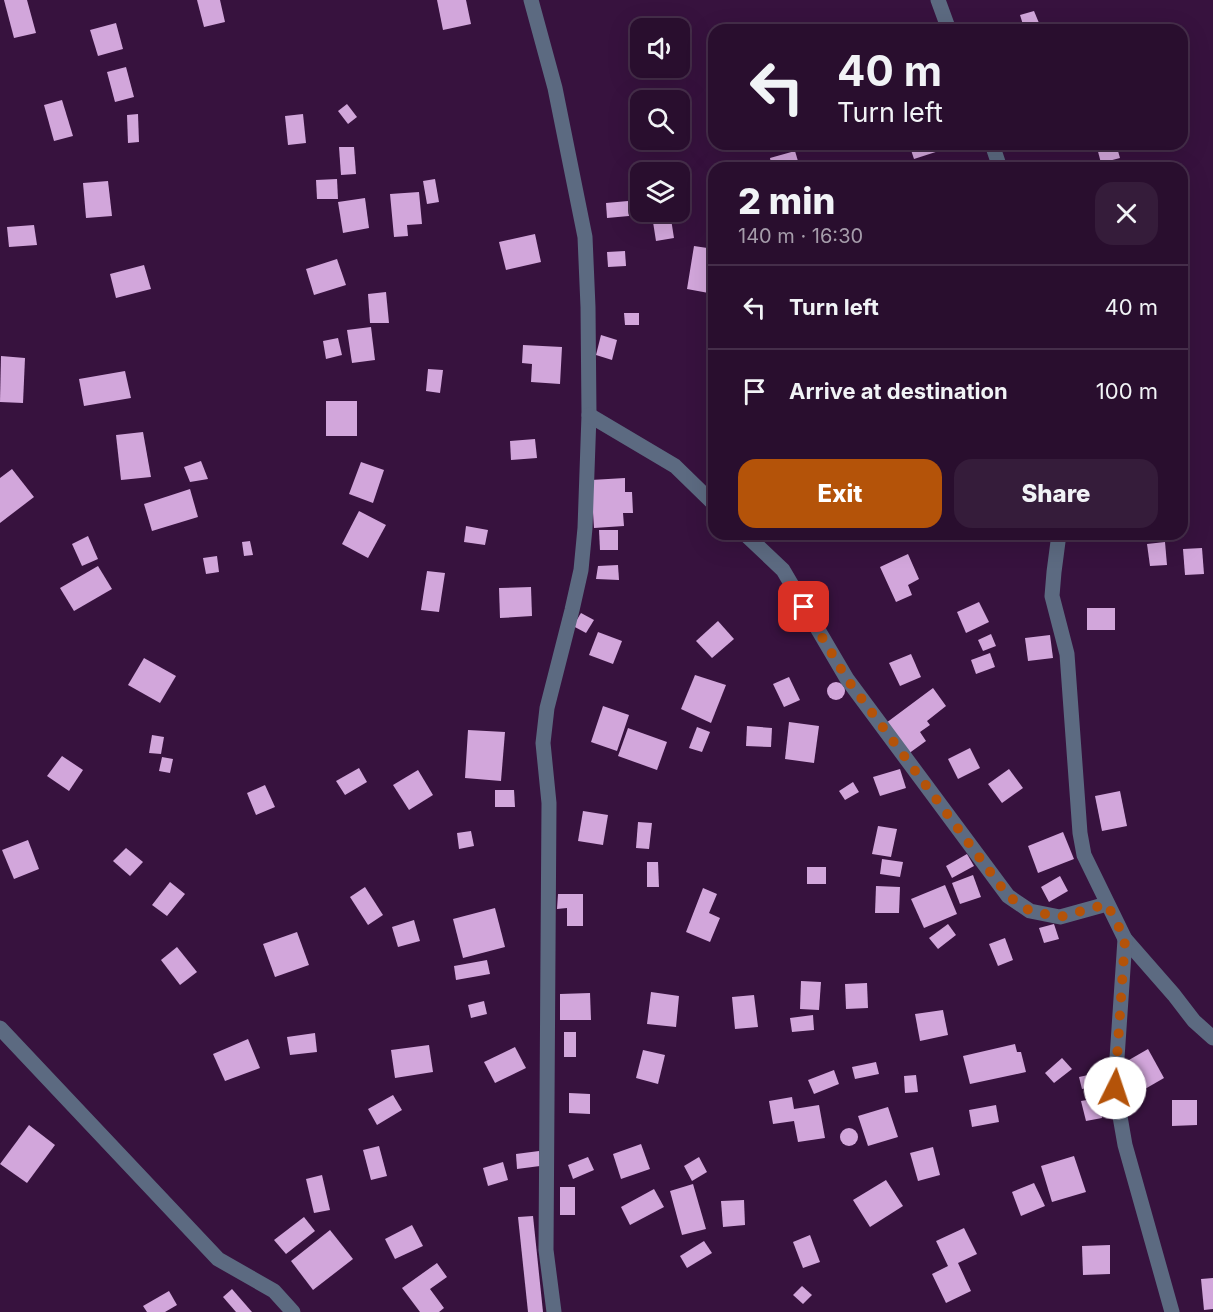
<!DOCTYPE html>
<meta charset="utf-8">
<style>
body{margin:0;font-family:Inter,sans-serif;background:#351c3a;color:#f1f3f6;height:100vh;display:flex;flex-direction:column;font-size:22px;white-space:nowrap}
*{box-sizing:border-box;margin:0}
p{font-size:20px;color:#a59caa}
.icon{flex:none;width:33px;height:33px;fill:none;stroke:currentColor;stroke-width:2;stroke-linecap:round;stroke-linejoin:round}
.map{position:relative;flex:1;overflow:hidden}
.panel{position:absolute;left:708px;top:162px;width:480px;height:378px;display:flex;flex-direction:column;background:#290e2e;border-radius:18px;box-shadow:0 6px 24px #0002,0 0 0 2px #452e4a}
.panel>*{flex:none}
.banner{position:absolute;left:708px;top:24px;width:480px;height:126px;border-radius:18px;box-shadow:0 6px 24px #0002,0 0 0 2px #452e4a;background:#290e2e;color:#f1f3f6;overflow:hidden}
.tools{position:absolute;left:630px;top:18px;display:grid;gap:12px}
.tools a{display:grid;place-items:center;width:60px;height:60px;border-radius:12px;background:#290e2e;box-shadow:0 6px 24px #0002,0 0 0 2px #452e4a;font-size:30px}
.pin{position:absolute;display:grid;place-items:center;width:51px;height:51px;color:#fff;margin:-26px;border-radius:12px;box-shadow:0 3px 9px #0006}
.me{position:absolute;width:66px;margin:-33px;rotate:4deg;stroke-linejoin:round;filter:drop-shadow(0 0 4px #0008)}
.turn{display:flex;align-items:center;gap:21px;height:126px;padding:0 30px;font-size:27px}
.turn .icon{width:78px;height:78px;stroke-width:2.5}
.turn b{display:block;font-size:42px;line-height:51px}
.round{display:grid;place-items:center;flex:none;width:63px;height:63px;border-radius:18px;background:#351c3a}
.headline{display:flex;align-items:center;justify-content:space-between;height:102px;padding:0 30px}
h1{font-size:36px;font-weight:800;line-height:45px}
.primary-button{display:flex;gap:12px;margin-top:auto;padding:12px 30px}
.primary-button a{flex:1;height:69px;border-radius:18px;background:#b45309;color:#fff;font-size:24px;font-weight:800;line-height:69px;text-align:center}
.primary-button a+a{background:#351c3a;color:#f1f3f6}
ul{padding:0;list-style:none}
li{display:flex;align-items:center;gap:18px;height:84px;padding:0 30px;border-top:2px solid #452e4a}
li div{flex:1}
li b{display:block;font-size:22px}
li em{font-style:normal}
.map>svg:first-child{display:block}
.building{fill:#d2a6db}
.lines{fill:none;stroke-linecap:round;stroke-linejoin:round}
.minor{stroke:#5c6a81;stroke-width:15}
.route{stroke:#b45309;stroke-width:10;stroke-dasharray:0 18}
</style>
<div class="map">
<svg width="1213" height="1312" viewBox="0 0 1213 1312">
<rect width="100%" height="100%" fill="#37123e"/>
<g class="building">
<path d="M4 0H27L36 33 14 38Z"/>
<path d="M197 0H220L225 22 204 27Z"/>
<path d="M437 0H466L471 24 443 30Z"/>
<path d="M1034 11 1039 23 1024 28 1020 15Z"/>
<path d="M116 23 123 49 98 56 90 30Z"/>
<path d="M126 67 134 97 115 102 107 72Z"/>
<path d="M62 100 73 136 54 141 44 105Z"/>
<path d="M347 104 357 117 348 124 338 111Z"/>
<path d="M138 114 139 142 128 143 127 115Z"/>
<path d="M303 114 306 143 288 145 285 116Z"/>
<path d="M909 144H943L945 149 914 159Z"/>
<path d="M1096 144H1116L1120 158 1101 163Z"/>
<path d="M339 147H354L356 174 341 175Z"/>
<path d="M795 151 800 168H772L770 158Z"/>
<path d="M337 179 338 199H317L316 180Z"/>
<path d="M435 179 439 202 427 204 423 181Z"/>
<path d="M108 181 112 216 86 218 83 183Z"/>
<path d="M419 192 422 224 407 225 408 236 394 237 390 194Z"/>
<path d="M365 198 369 228 343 233 338 202Z"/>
<path d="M628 201 629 216 607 218 606 203Z"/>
<path d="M671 219 674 238 656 241 653 222Z"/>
<path d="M34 225 37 245 9 247 7 227Z"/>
<path d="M535 234 541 262 506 270 499 242Z"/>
<path d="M694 246 714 249 711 271 714 272V294L687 289Z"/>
<path d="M625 251 626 266 608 267 607 252Z"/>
<path d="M337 259 346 285 314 295 306 269Z"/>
<path d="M144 265 151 289 116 298 110 274Z"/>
<path d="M386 292 389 323H370L368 294Z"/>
<path d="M624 313H639V325H625Z"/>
<path d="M371 327 375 360 352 363 347 330Z"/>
<path d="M601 335 617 340 612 360 596 355Z"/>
<path d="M338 338 342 355 326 359 323 341Z"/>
<path d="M523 345 562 347 560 384 531 382 532 364 522 363Z"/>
<path d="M1 356 25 358 23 403 0 402Z"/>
<path d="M428 369 443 370 440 393 426 391Z"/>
<path d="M125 371 131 398 84 406 79 379Z"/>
<rect x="326" y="401" width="31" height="35"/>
<path d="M143 432 151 477 121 480 116 435Z"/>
<path d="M535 439 537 458 511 460 510 441Z"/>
<path d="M201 461 208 479 190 482 184 467Z"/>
<path d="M361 462 384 470 373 503 349 494Z"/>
<path d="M12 469 34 497 0 523V478Z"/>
<path d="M625 478V492H632L633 513H623L624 526 594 528 591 480Z"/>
<path d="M190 489 198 517 152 531 144 504Z"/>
<path d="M359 511 386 525 368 558 342 544Z"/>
<path d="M466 526 488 530 485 545 464 542Z"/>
<path d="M599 530H618V550H600Z"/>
<path d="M1083 534H1103L1104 539 1084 541Z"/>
<path d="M88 536 98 559 82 566 72 544Z"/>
<path d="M250 541 253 555 244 556 242 542Z"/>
<path d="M1165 542 1167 565 1150 566 1147 544Z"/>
<path d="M1202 548 1204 574 1185 575 1183 549Z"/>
<path d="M908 554 919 579 908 585 912 595 896 602 880 567Z"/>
<path d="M217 556 219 572 206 574 203 558Z"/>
<path d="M618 565 619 580 596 579 598 566Z"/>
<path d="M98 566 112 589 74 611 60 588Z"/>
<path d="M427 571 445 573 439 612 421 610Z"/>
<path d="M531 587 532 616 500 618 499 588Z"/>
<path d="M979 602 989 622 966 633 957 612Z"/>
<rect x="1087" y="608" width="28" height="22"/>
<path d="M581 613 594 620 586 633 573 626Z"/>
<path d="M718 621 734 639 712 658 696 641Z"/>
<path d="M598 632 622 641 613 664 589 655Z"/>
<path d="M991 634 996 646 983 651 978 640Z"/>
<path d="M1050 635 1053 658 1028 661 1025 638Z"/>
<path d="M990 653 995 667 976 674 971 660Z"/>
<path d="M911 654 921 677 900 686 889 663Z"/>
<path d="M144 658 176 676 160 703 128 685Z"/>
<path d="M695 675 726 685 711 723 681 709Z"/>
<path d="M789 677 800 700 784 707 773 684Z"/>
<circle cx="836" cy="691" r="9"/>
<path d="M933 688 946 706 927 721 930 725 920 732 926 741 908 754 886 723Z"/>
<path d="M603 706 629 715 617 751 591 742Z"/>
<path d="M789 722 819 726 814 763 785 759Z"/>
<path d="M747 726 772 728 771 747 746 746Z"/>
<path d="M697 727 710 732 702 752 689 748Z"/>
<path d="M628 728 667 742 657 770 618 756Z"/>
<path d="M468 730 505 732 501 781 465 778Z"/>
<path d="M152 735 164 737 161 754 149 753Z"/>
<path d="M970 748 980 768 958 779 948 759Z"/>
<path d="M62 756 83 770 69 791 47 776Z"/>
<path d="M162 757 173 759 170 773 159 771Z"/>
<path d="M359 768 367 782 345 795 336 781Z"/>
<path d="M900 769 906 788 880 796 873 777Z"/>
<path d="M1009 769 1023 788 1002 803 988 784Z"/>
<path d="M418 770 433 795 409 810 393 785Z"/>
<path d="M853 782 859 792 845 800 839 791Z"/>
<path d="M265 785 275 807 256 815 247 793Z"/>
<path d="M495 790H514L515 807H495Z"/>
<path d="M1120 791 1127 826 1102 831 1095 796Z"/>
<path d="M583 811 608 815 603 845 578 841Z"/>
<path d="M638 822 652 823 649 849 636 848Z"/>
<path d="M878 826 897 829 891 857 872 854Z"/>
<path d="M471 831 474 846 459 849 457 833Z"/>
<path d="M1063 832 1074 859 1038 873 1028 846Z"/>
<path d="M28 840 39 869 14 879 2 850Z"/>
<path d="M126 848 143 862 130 876 113 861Z"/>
<path d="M967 854 974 866 952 878 946 866Z"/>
<path d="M882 859 903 862 900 877 880 874Z"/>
<path d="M647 862H658L659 887H647Z"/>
<rect x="807" y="867" width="19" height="17"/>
<path d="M973 875 981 897 960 904 952 883Z"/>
<path d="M1060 876 1068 891 1049 902 1041 887Z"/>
<path d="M170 882 185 894 167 916 152 905Z"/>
<path d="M945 885 957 914 924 928 911 899Z"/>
<path d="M876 886 900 887 899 913H875Z"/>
<path d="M365 887 383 915 368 925 350 897Z"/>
<path d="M703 888 717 894 709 913 720 918 710 942 686 932Z"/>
<path d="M558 894H583V926H567V908L557 909Z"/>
<path d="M495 908 505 947 463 958 453 919Z"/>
<path d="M414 920 420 941 398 947 392 927Z"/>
<path d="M948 924 956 935 938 949 929 938Z"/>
<path d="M1054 924 1059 939 1044 943 1039 928Z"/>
<path d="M297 932 309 965 275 977 263 944Z"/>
<path d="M1005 938 1013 960 998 966 989 944Z"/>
<path d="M177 947 197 972 180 985 161 960Z"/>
<path d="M487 960 490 974 456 980 454 966Z"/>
<path d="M801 981 821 982 819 1010 800 1009Z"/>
<path d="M867 983 868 1008 846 1009 845 984Z"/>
<path d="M651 992 679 996 676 1027 647 1024Z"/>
<path d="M590 993 591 1020H560V994Z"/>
<path d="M754 995 758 1027 735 1029 732 997Z"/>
<path d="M484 1001 487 1014 471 1018 468 1005Z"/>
<path d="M943 1010 948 1035 920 1041 915 1014Z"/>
<path d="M813 1015 814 1030 792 1032 790 1018Z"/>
<rect x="564" y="1032" width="12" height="25"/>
<path d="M315 1033 317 1052 290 1055 287 1037Z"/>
<path d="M248 1039 260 1068 225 1081 213 1054Z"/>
<path d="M1015 1044 1017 1052H1021L1026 1072 970 1084 963 1056Z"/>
<path d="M429 1045 433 1072 395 1078 391 1050Z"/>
<path d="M515 1047 526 1068 495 1083 484 1062Z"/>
<path d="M1148 1049 1164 1078 1138 1093 1122 1064Z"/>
<path d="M643 1050 665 1055 658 1084 636 1078Z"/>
<path d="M1062 1058 1072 1069 1054 1083 1045 1073Z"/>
<path d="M876 1062 879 1074 855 1079 852 1067Z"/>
<path d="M834 1070 839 1084 814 1094 808 1080Z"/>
<path d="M1102 1072 1105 1084 1082 1089 1079 1077Z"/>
<path d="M916 1075 918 1092 905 1093 904 1076Z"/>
<path d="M569 1093 590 1094V1114L569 1113Z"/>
<path d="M393 1095 402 1110 377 1125 368 1109Z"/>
<path d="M792 1097 794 1109 819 1105 825 1138 798 1142 794 1121 773 1124 769 1101Z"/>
<path d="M1098 1098 1102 1118 1086 1121 1081 1101Z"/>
<path d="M1172 1100H1197V1125L1172 1126Z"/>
<path d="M996 1105 999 1122 972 1127 969 1110Z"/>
<path d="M888 1107 898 1137 868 1146 858 1116Z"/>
<path d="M29 1125 55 1145 27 1183 0 1164Z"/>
<circle cx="849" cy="1137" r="9"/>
<path d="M641 1144 650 1169 621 1179 613 1154Z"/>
<path d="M379 1146 387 1176 371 1180 363 1150Z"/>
<path d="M933 1147 940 1175 918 1181 910 1153Z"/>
<path d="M539 1151 540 1166 517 1169 516 1154Z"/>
<path d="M1074 1156 1086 1192 1052 1202 1041 1166Z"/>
<path d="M588 1157 594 1170 573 1179 568 1165Z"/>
<path d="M699 1157 707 1172 692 1181 684 1166Z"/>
<path d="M503 1162 508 1180 488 1186 483 1168Z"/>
<path d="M322 1175 330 1210 314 1213 306 1179Z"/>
<path d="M886 1180 903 1206 870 1227 853 1200Z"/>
<path d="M1034 1183 1045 1206 1021 1216 1012 1192Z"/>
<path d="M693 1184 706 1229 682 1235 670 1191Z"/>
<rect x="560" y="1187" width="15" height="28"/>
<path d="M654 1189 664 1207 630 1225 621 1207Z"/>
<path d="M744 1200 745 1225 723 1227 721 1201Z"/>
<path d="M533 1216 543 1312H528L518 1217Z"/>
<path d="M304 1217 315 1231 286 1254 274 1240Z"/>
<path d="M412 1225 423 1246 395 1259 385 1239Z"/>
<path d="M964 1228 977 1254 958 1263 971 1291 946 1303 932 1274 948 1266 936 1241Z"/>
<path d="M330 1230 353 1259 313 1290 291 1261Z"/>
<path d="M810 1235 820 1262 803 1268 793 1242Z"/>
<path d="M704 1241 712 1253 687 1268 680 1256Z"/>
<path d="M1110 1245V1274L1083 1275 1082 1246Z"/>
<path d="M437 1263 447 1277 430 1289 444 1308 439 1312H420L402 1288Z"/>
<path d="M1213 1278V1309L1204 1310 1201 1279Z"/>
<path d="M802 1286 812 1295 803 1304 793 1295Z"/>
<path d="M232 1289 252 1312H236L223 1297Z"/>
<path d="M169 1291 177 1305 165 1312H147L143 1306Z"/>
</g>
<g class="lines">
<g class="minor">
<path d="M531 0 555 88 585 237 588 307 589 415 585 528 581 570 572 610 547 708 543 743 549 803 546 1250 554 1312"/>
<path d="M938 0 949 30"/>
<path d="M992 144 1000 168"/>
<path d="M589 415 675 466 714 504"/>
<path d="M745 534 783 570 847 679 1008 896 1030 911 1060 917 1107 904"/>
<path d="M1059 534 1054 572 1052 596 1067 654 1080 833 1084 855 1125 939 1174 995 1194 1021 1213 1038"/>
<path d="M1125 939 1115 1088 1125 1145 1172 1312"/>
<path d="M0 1028 218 1259 274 1291 293 1312"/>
</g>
</g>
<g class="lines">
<path class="route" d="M804 607 847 679 1008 896 1030 911 1060 917 1107 904 1125 939 1115 1088"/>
</g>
</svg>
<div class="tools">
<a><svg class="icon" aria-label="sound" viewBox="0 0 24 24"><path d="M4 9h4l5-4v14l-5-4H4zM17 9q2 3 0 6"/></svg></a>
<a><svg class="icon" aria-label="search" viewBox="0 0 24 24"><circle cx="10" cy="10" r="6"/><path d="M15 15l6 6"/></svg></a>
<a><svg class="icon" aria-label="layers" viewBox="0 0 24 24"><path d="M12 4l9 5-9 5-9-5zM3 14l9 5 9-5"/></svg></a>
</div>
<div class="pin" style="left:804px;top:607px;background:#d93025"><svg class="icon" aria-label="arrive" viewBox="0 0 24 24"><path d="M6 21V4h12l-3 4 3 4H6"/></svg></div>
<svg class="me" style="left:1115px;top:1088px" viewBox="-20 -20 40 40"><circle r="19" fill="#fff"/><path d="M0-13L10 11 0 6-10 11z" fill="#b45309"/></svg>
<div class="banner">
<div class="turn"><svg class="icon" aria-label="left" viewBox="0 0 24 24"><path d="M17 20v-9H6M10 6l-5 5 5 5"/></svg><div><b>40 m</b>Turn left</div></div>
</div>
<section class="panel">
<div class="headline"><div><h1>2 min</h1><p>140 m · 16:30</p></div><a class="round"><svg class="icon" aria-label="close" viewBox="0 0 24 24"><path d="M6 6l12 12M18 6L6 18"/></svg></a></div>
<ul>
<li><svg class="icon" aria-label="left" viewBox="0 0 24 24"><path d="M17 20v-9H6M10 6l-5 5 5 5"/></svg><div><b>Turn left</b></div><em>40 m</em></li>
<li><svg class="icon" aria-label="arrive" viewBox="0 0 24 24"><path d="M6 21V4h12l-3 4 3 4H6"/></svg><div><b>Arrive at destination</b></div><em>100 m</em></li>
</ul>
<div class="primary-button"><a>Exit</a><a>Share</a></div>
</section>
</div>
